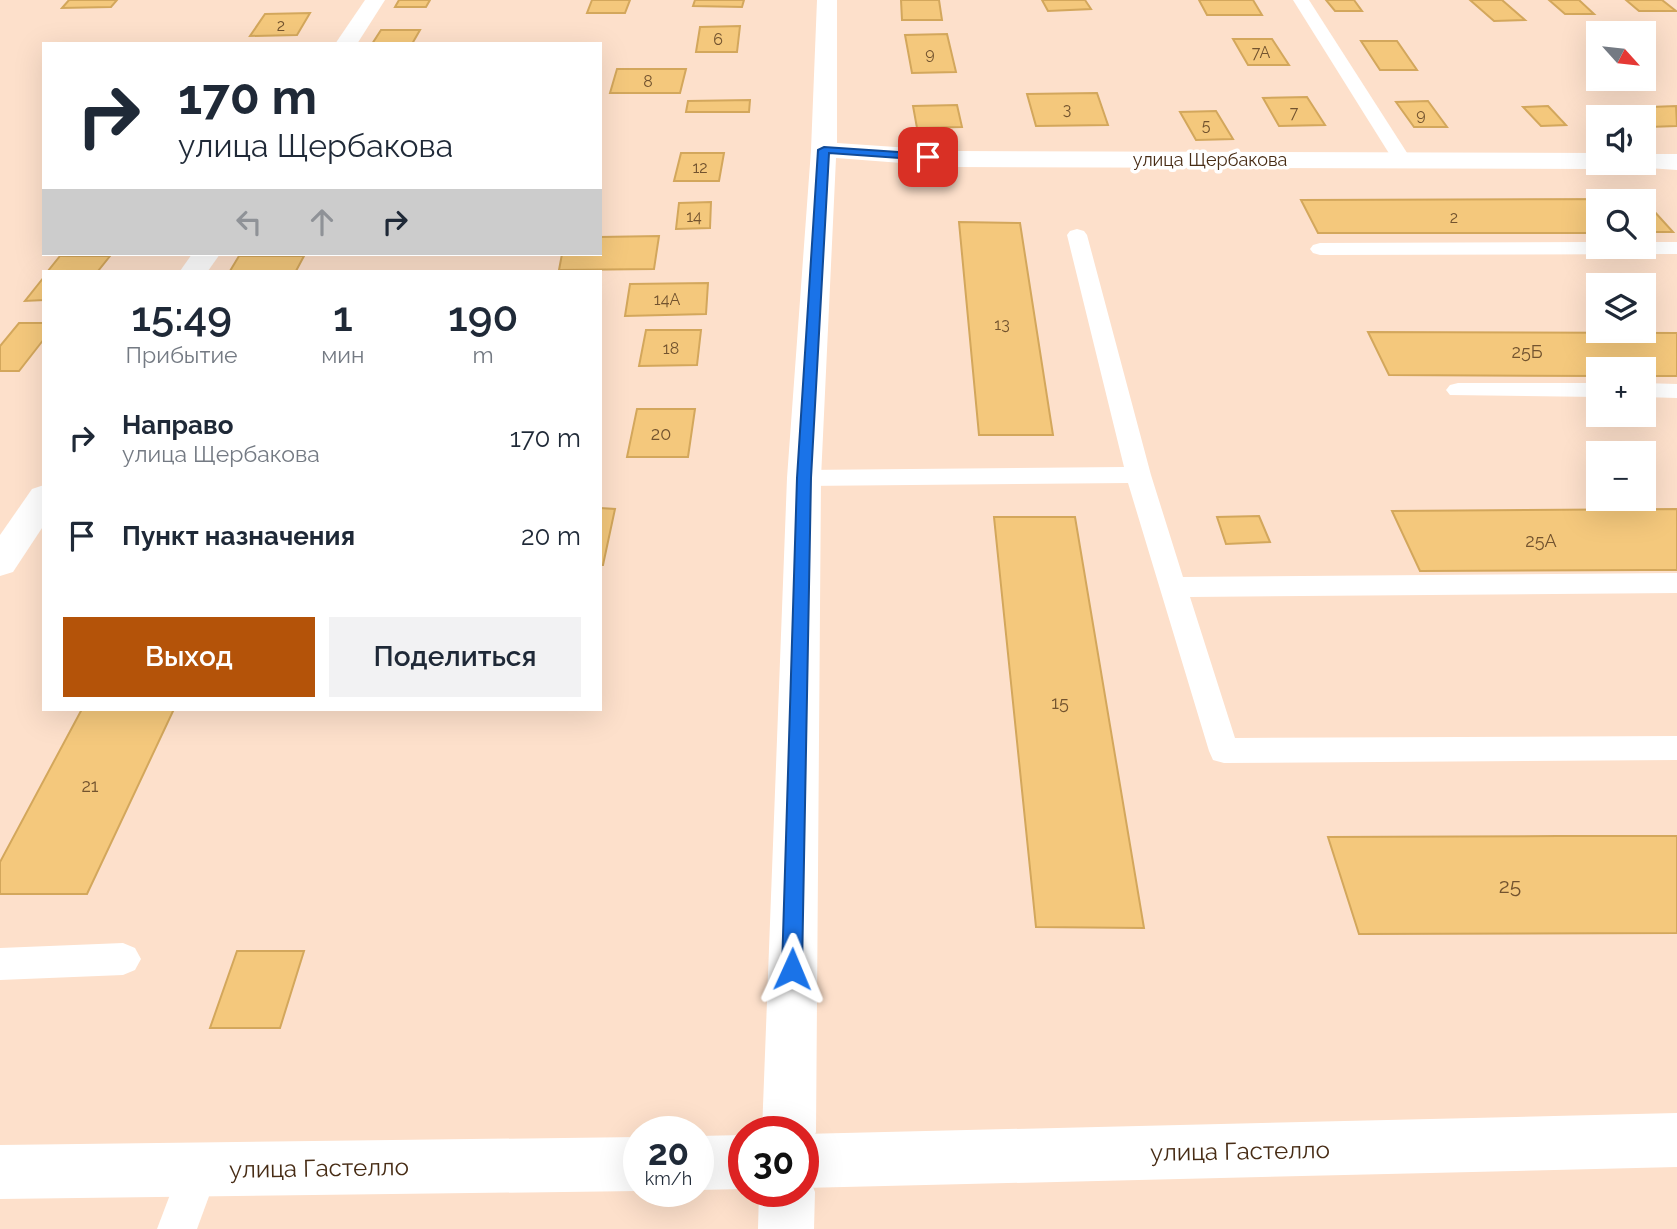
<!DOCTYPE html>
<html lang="ru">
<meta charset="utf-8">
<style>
body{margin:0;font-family:Raleway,sans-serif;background:#f2f2f3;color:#1f2937;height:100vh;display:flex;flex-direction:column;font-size:26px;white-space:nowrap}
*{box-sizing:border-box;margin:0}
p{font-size:23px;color:#747a83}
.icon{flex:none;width:38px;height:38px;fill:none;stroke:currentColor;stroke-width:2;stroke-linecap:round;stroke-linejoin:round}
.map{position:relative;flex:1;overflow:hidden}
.panel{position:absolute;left:42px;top:270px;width:560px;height:441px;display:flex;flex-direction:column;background:#fff;border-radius:0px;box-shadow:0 7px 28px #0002}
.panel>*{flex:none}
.hud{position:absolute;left:42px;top:42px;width:560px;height:214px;border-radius:0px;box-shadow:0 7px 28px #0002;background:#fff;color:#1f2937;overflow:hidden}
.needle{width:46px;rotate:117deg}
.tools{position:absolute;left:1586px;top:21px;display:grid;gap:14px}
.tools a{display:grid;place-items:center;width:70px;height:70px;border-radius:0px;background:#fff;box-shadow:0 7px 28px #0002;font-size:35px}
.speed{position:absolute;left:623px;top:1116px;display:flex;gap:14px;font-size:35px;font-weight:700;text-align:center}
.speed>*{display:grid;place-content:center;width:91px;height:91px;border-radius:50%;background:#fff;box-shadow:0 7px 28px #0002;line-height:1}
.speed small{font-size:18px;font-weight:400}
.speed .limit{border:10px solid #d22;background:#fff;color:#111}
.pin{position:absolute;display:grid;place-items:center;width:60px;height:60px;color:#fff;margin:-30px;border-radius:14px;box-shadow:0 4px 10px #0006}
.me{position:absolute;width:77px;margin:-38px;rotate:1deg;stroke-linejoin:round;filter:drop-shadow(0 0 5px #0008)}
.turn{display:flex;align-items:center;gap:24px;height:147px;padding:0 21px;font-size:32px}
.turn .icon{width:91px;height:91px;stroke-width:2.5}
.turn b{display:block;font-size:49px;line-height:60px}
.lanes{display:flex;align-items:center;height:66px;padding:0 21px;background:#0003;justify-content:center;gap:35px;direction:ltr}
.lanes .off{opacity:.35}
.eta{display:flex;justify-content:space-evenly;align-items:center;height:119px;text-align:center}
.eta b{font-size:42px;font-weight:600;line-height:49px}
.cta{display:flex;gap:14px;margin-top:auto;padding:14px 21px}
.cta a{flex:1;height:80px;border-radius:0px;background:#b45309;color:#fff;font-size:28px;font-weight:600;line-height:80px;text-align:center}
.cta a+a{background:#f2f2f3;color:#1f2937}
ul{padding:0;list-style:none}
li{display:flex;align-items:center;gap:21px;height:98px;padding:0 21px}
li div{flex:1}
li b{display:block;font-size:26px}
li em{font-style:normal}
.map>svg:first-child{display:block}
.building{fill:#f4c87c;stroke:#d3a75c;stroke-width:2}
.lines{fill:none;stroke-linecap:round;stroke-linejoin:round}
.service{fill:#fff;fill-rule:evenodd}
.minor{fill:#fff;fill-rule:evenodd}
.tertiary{fill:#fff;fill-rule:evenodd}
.route{fill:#1a73e8;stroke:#114b97;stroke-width:2}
.labels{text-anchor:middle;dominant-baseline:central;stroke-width:7;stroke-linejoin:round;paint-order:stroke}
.far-number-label{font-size:16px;fill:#72532f}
.far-street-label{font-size:18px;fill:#472c15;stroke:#fff}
.number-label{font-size:18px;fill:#72532f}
.near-number-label{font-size:21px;fill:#72532f}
.near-street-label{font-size:24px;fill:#472c15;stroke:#fff}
</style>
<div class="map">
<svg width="1677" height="1229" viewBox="0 0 1677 1229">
<rect width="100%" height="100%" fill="#fde0cb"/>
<g class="building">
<path d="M69 0H117L111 7 62 8Z"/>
<path d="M399 0H430L426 7H395Z"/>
<path d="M592 0H630L625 13H587Z"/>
<path d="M695 0H744L742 7 693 6Z"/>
<path d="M901 0H939L942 20H902Z"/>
<path d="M1042 0H1085L1091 9 1048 11Z"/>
<path d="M1199 0H1253L1262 15H1207Z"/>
<path d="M1326 0H1354L1362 11H1335Z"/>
<path d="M1470 0H1502L1525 20 1494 21Z"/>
<path d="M1549 0H1579L1594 14H1565Z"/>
<path d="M1626 0H1662L1676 11H1639Z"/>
<path d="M310 13 297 35 250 36 265 14Z"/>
<path d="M740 26 737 52H696L700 27Z"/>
<path d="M381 30H420L412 44H372Z"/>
<path d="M947 34 956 72 912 73 905 35Z"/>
<path d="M1233 39H1272L1289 65H1248Z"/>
<path d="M1361 41H1397L1417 70H1380Z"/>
<path d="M617 69H686L680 93H610Z"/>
<path d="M1097 93 1108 125 1036 126 1027 94Z"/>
<path d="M1307 97 1325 125 1279 126 1263 98Z"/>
<path d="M750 100 749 112H686L688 101Z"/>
<path d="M1428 101 1447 127H1414L1396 102Z"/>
<path d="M957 105 962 127 917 128 913 106Z"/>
<path d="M1548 106 1566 125 1541 126 1523 107Z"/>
<path d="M1676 106 1677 126 1648 127 1643 123V117H1636L1625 108Z"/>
<path d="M1216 111 1233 139 1196 140 1180 112Z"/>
<path d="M681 153H724L719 181H674Z"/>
<path d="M1643 199 1673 232H1643V201H1598V233H1318L1301 200Z"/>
<path d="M711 202 710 228 676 229 679 203Z"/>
<path d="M959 222 1020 223 1053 435H979Z"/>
<path d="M659 236 654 269 559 270 562 254H600V237Z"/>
<path d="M60 256H110L98 271H48Z"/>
<path d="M239 256H304L296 271H230Z"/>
<path d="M44 277V300L25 301Z"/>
<path d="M708 283 706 314 625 316 630 284Z"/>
<path d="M19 323H44V339L19 371H0V346Z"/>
<path d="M646 330H701L697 365 639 366Z"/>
<path d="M1368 332 1677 333V376H1643V369H1598V376L1389 375Z"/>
<path d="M637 409H695L688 457H627Z"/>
<path d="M600 508 615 509 603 565H600Z"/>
<path d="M1677 509V570H1645L1420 571 1392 511Z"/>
<path d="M1259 516 1270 542 1226 544 1217 517Z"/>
<path d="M994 517H1075L1144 928 1036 927Z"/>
<path d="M82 709H174L87 894H0V862Z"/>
<path d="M1558 836H1677V933L1359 934 1328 837Z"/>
<path d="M237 951H304L280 1028H210Z"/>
</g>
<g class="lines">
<g class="service">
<path d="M1293 0H1309L1411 159 1409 163H1395Z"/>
<path d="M1077 229 1084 231 1087 235 1151 475 1183 577 1677 573V593L1190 597 1235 738 1677 736V760L1224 763 1213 760 1209 751 1128 483 804 486 795 484 791 478 795 472 804 470 1124 467 1067 235 1070 231Z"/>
<path d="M1598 242V247H1643V242H1677V254L1320 255 1313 253 1310 249 1313 245 1320 243Z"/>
<path d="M1458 383H1598V397L1450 395 1446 390 1450 385Z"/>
<path d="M1643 383 1677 384V398L1643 397Z"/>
<path d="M123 943 135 948 141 959 135 970 123 975 0 980V948Z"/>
<path d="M199 1149 213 1155 219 1169 197 1229H157L185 1155Z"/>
</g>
<g class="minor">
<path d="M365 0H385L357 44H335Z"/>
<path d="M817 0H837V143L954 151 1598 153V163H1609L1598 169 954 167 836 158 821 478 816 1132 808 1151 803 1153V1132H762L787 478 811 150Z"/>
<path d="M1643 154H1677V170L1634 167 1631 163H1643Z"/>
<path d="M192 254H220L208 271H180Z"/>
<path d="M44 485V525L13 572 0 576V535L32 489Z"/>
<path d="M803 1171 807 1172 815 1192 814 1229H758L759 1192H803Z"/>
</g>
<g class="tertiary">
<path d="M1677 1113V1167L803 1188V1134Z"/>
<path d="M744 1135V1189L698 1190V1136Z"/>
<path d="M639 1137V1191L0 1199V1145Z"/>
</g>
</g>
<path class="route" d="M824 147 928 154 933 157 928 160 829 153 811 478 802 969 800 975 792 978 785 975 782 969 797 478 818 150Z"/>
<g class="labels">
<g class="far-number-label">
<text x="281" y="25">2</text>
<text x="718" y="39">6</text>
<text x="1261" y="52">7А</text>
<text x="930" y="53">9</text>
<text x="648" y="81">8</text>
<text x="1067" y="109">3</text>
<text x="1294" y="112">7</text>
<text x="1421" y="114">9</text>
<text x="1206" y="125">5</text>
<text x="700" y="167">12</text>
<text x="694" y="216">14</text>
<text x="1454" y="217">2</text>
<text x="667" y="299">14А</text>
<text x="1002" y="324">13</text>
<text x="671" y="348">18</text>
</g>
<g class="far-street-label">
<text x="1210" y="159">улица Щербакова</text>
</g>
<g class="number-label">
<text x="1527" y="351">25Б</text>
<text x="661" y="433">20</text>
<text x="1541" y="540">25А</text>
<text x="1060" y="702">15</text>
<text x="90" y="785">21</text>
</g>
<g class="near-number-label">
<text x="1510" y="885">25</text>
</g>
<g class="near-street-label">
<text transform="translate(1240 1151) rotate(-1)">улица Гастелло</text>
<text transform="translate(319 1168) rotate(-1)">улица Гастелло</text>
</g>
</g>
</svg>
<div class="tools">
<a><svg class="needle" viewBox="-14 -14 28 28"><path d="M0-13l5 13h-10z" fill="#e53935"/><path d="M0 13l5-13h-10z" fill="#747a83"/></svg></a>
<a><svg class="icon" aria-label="sound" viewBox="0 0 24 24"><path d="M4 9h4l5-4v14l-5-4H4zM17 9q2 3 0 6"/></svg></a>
<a><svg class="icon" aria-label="search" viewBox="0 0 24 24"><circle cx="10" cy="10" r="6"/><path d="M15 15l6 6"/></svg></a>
<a><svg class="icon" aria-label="layers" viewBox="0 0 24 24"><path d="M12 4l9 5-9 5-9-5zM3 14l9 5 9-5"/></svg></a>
<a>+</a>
<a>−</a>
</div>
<div class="speed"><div>20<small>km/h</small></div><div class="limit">30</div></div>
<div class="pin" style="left:928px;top:157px;background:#d93025"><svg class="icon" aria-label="arrive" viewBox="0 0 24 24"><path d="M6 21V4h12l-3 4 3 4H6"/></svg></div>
<svg class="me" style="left:792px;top:969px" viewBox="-20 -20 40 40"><path d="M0-17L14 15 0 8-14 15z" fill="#1a73e8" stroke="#fff" stroke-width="4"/></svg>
<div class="hud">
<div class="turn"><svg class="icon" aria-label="right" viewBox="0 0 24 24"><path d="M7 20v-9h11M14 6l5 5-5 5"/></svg><div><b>170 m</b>улица Щербакова</div></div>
<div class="lanes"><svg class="icon off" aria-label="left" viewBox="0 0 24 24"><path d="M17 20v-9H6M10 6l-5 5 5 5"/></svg><svg class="icon off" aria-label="ahead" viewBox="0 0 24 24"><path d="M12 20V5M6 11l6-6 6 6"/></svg><svg class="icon" aria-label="right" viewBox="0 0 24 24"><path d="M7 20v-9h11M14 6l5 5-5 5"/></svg></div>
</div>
<section class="panel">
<div class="eta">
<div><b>15:49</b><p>Прибытие</p></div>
<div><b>1</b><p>мин</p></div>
<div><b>190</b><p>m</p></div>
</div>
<ul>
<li><svg class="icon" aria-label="right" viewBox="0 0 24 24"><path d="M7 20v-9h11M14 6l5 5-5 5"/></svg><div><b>Направо</b><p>улица Щербакова</p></div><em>170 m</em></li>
<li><svg class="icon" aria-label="arrive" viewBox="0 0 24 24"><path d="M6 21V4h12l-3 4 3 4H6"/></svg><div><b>Пункт назначения</b></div><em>20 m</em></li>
</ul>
<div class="cta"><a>Выход</a><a>Поделиться</a></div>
</section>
</div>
